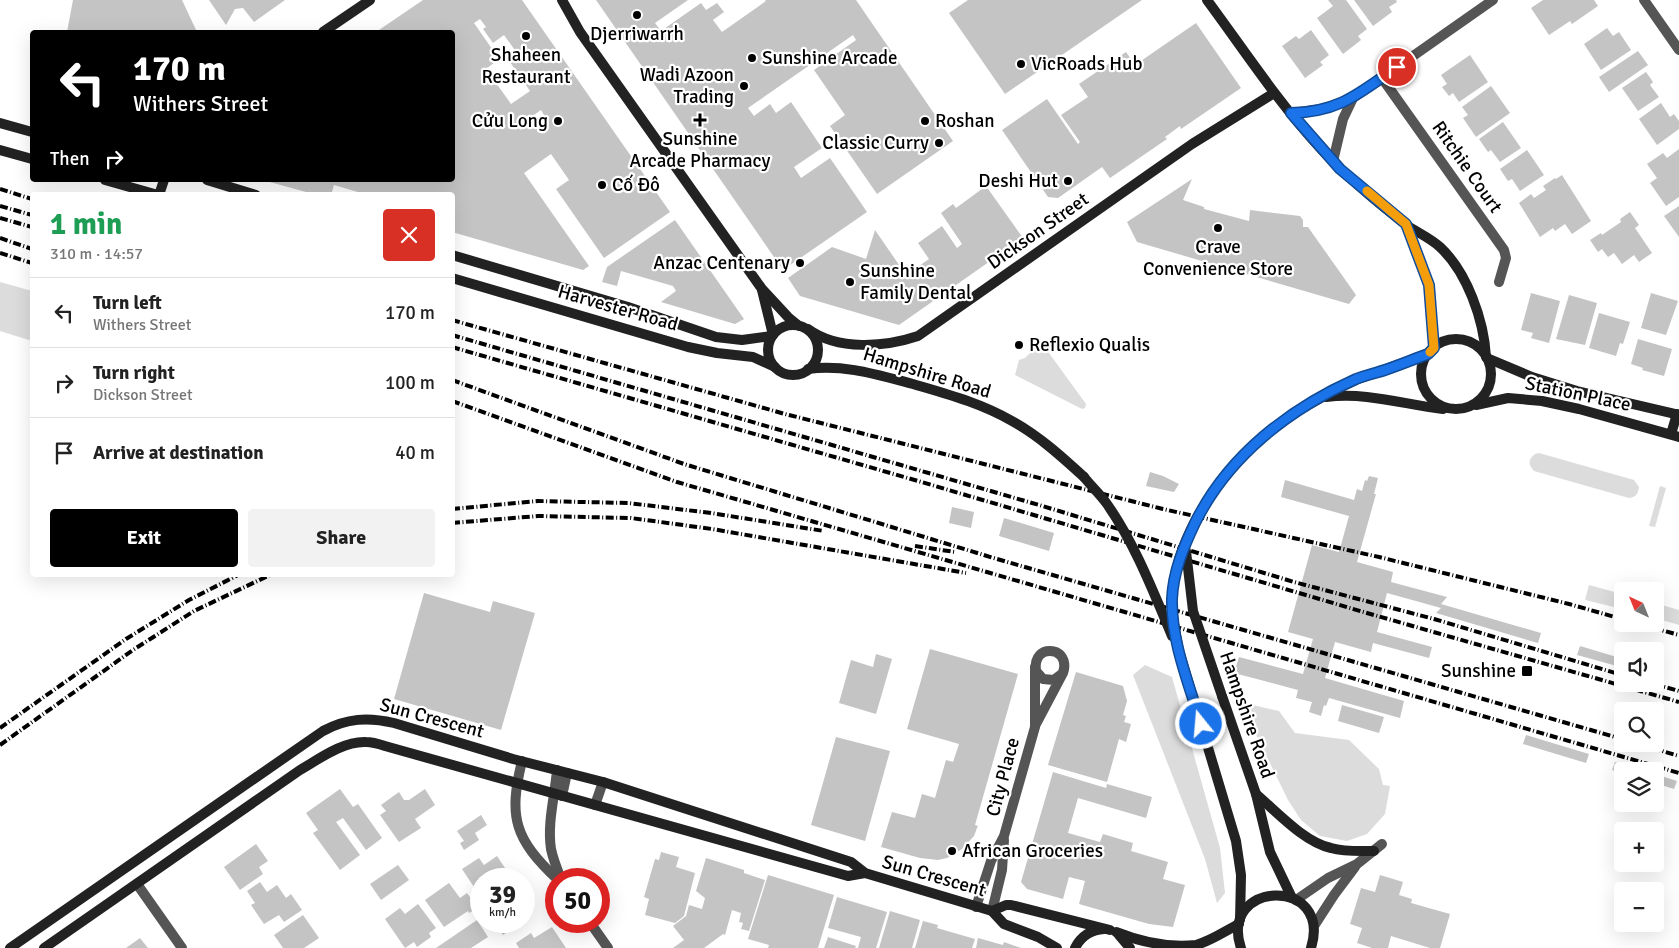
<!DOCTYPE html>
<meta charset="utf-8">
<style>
body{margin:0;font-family:Signika,sans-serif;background:#f2f2f2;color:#222;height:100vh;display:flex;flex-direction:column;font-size:19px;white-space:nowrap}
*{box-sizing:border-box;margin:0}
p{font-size:16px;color:#767676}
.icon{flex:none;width:28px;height:28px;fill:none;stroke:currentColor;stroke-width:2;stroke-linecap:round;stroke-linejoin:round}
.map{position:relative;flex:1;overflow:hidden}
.sheet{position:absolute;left:30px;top:192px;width:425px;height:385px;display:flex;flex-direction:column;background:#fff;border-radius:5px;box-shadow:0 5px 20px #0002}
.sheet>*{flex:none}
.top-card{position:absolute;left:30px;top:30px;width:425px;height:152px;border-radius:5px;box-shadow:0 5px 20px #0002;background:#000;color:#fff;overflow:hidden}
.needle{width:32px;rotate:317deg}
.tools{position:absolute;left:1614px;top:582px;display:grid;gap:10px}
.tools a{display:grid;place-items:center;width:50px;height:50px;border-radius:5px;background:#fff;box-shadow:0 5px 20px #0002;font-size:25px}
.speed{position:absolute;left:470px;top:868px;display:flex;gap:10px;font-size:25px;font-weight:700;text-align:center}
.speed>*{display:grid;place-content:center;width:65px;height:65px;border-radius:50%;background:#fff;box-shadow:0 5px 20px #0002;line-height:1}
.speed small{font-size:12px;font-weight:400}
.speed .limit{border:8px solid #d22;background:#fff;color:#111}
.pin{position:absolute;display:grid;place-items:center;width:42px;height:42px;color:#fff;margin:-21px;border:2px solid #fff;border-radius:50%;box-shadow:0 1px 5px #0007}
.me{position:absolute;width:55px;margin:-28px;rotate:343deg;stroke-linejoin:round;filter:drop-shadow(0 0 4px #0008)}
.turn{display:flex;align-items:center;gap:18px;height:105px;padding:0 20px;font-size:22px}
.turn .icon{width:65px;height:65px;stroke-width:2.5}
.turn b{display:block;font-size:35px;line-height:42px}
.then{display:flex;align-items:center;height:48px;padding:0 20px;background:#0003;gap:10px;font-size:19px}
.round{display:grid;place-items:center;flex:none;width:52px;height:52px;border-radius:5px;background:#f2f2f2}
.overview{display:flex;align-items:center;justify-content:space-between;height:85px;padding:0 20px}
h1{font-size:30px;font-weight:700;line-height:38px;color:#1e9e55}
.cta{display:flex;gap:10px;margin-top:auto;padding:10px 20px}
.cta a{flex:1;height:58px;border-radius:5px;background:#000;color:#fff;font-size:20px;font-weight:700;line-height:58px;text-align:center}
.cta a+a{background:#f2f2f2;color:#222}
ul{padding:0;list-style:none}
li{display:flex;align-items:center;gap:15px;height:70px;padding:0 20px;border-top:1px solid #e0e0e0}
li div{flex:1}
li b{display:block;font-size:19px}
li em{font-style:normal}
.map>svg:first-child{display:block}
.green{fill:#dcdcdc}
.building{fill:#c4c4c4;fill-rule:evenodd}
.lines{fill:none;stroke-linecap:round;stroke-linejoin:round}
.street{stroke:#555;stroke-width:10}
.secondary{stroke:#222;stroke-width:10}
.rail{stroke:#000;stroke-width:4;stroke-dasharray:8 2.5 1 2.5;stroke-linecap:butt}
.secondary-bridge{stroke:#222;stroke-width:10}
.route-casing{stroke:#114b97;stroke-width:12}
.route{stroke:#1a73e8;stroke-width:9}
.slow{stroke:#f59e0b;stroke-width:9}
.poi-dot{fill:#000;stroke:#fff;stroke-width:2}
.labels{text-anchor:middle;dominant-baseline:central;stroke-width:4.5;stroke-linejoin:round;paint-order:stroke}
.poi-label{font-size:19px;fill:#000;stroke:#fff;text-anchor:start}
.street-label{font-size:19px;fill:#000;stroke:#fff}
</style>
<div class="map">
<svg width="1679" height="948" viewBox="0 0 1679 948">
<rect width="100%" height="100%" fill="#fff"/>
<g class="green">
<path d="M0 282 32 291V341L0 331Z"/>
<path d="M1041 342 1086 404 1085 408 1082 409 1015 375 1019 360 1025 358Z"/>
<path d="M1539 453 1634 480 1639 487C1638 494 1636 497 1629 498L1534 471C1528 465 1528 459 1535 454Z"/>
<path d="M1660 486 1666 488 1655 527 1649 526Z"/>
<path d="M1589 585 1622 594V609L1585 600Z"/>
<path d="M1655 603 1679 610V625L1655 618Z"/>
<path d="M1145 665 1172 677 1220 848 1225 893 1217 903 1205 859 1133 675Z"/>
<path d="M1240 702 1279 711 1295 733 1349 740 1379 769 1383 785 1390 786 1385 814 1367 834 1347 841 1320 836 1301 820 1288 800Z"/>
</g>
<g class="building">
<path d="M73 0H182L197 32H67Z"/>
<path d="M209 0H285L254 22 243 8 235 9 226 25Z"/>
<path d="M423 0H522L670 212 604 258 556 189 569 180 551 154 524 173 589 266 583 270 452 232V195H368L334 185 331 195H317L266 181 452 180V32H376ZM480 19 486 27 483 29 493 43 504 35 519 56 510 62 530 91 511 104 486 69 499 59 474 23ZM541 110 547 120 542 123 538 117 520 130 518 126Z"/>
<path d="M596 0H688L655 23 661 31 701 3 706 10 717 3 724 12 713 20 722 32 766 1 765 0H856L953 141 877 194 830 126 845 115 814 70 856 40 853 35 748 108 754 116 770 104 776 113 791 102 822 148 794 167 801 178 830 158 867 212 783 270Z"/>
<path d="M968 0H1142L1005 94 949 13Z"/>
<path d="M1328 0H1346L1367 29 1358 36 1361 40 1343 54 1317 18 1333 6Z"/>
<path d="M1354 0H1396L1397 2 1389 7 1392 12 1373 26Z"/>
<path d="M1543 0H1594L1598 6 1572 24 1570 21 1549 35 1531 8Z"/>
<path d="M1196 23 1241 88 1181 129 1180 126 1165 137 1167 139 1110 178 1102 167 1058 198 1048 197 1002 130 1047 99 1078 144 1080 142 1061 115 1088 97 1079 84 1126 52 1135 65Z"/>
<path d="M1607 28 1613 36 1619 32 1631 50 1601 70 1584 44Z"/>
<path d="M1311 30 1329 55 1320 62 1323 65 1305 78 1282 46 1296 36 1299 39Z"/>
<path d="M1638 51 1648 65 1609 92 1599 77Z"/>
<path d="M1470 55 1488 82 1459 102 1453 93 1449 96 1442 87 1447 84 1441 75Z"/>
<path d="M1646 72 1653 82 1650 85 1659 97 1638 111 1622 88Z"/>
<path d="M1491 86 1510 113 1476 137 1463 118 1468 115 1462 107Z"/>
<path d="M1661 103 1670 117 1674 114 1679 121V129L1657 145 1639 119Z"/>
<path d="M1503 122 1521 148 1500 162 1491 150 1488 152 1479 139Z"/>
<path d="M1679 149V197L1666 206 1650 183 1657 178 1647 164 1663 153 1667 158Z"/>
<path d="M1527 150 1544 175 1520 191 1512 179 1508 181 1500 169Z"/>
<path d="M1562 175 1591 221 1572 234 1565 224 1555 231 1553 228 1540 237 1519 203 1531 194 1534 198 1546 190 1543 186 1555 178 1556 179Z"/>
<path d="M1192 179 1183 200 1204 207V209L1249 221 1250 210 1300 216 1303 220V227H1308L1356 295 1349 304 1137 242 1127 222Z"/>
<path d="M986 186 1023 238 899 325 800 296 788 278 832 247 866 259 875 230 906 275 929 259 918 243 942 226 957 248 962 244 941 213 953 204 956 208Z"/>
<path d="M1679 206V237L1664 216Z"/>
<path d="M1630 212 1639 225 1635 228 1652 253 1639 262 1634 255 1622 264 1614 253 1608 257 1602 249 1598 252 1590 240 1601 233 1602 235 1621 222 1620 219Z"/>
<path d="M675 220 744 319 735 324 661 302 676 291 673 286 621 271 617 286 602 282 607 267Z"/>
<path d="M1531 293 1560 301 1549 343 1531 338 1533 333 1521 330Z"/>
<path d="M1651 293 1678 301 1666 335 1641 328Z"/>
<path d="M1569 295 1597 303 1585 345 1556 339Z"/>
<path d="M1599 313 1630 322 1623 344 1620 343 1616 356 1589 348Z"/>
<path d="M1638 339 1672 349 1664 376 1642 370 1643 368 1631 364Z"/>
<path d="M1150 472 1163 476 1179 484 1174 492 1146 486Z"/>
<path d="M1369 476 1378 478 1374 494H1376L1357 562 1393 572 1391 582 1447 597 1441 604 1541 633 1538 643 1436 613 1441 608 1387 593 1377 632 1432 647 1429 658 1373 643 1371 652 1335 642 1325 678 1404 701 1400 718 1329 698 1326 706 1324 705 1321 716 1309 712 1312 702 1296 698 1298 690 1234 673 1239 657 1303 674 1313 639 1288 632 1312 545 1339 552 1349 516 1281 497 1285 480 1354 500 1357 489 1362 491 1365 480 1367 481Z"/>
<path d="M952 507 974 512 971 528 949 523Z"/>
<path d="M1004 518 1054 533 1049 551 999 536Z"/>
<path d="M424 593 490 612 493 601 535 613 501 730 394 699Z"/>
<path d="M1580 646 1620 658 1617 666 1577 655Z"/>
<path d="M930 649 1018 674 975 825 978 826 977 828 974 836 962 849 947 858 938 860 920 858 881 847 892 812 915 818 922 794 935 798 946 760 953 762 959 744 907 729Z"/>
<path d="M876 654 892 659 876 714 839 703 851 660 873 667Z"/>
<path d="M1076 672 1123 686 1127 701 1123 715 1126 716 1124 722 1131 724 1126 742 1119 739 1107 782 1048 765Z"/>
<path d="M1342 705 1384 717 1379 733 1338 721Z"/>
<path d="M1526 735 1589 754 1586 763 1523 744Z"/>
<path d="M836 737 890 751 865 841 811 825Z"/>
<path d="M1615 762 1644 771H1622V773L1612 770Z"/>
<path d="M1053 772 1106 788 1107 784 1152 797 1146 818 1078 798 1068 833 1100 842 1103 834 1133 843 1131 851 1168 862 1163 879 1185 885 1173 927 1149 924 1079 904 1085 881 1069 877 1063 899 1027 889 1021 882Z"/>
<path d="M1655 774 1677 781 1674 789 1655 783Z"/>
<path d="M340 789 353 807 358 804 382 838 366 850 343 818 336 822 360 855 340 870 313 833 318 830 306 813Z"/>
<path d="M425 789 435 805 415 819 421 828 399 842 380 815 386 811 381 805 399 792 404 800H409Z"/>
<path d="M481 815 487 825 475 833 479 840 464 850 460 843 464 841 457 831Z"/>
<path d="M256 844 268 861 259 867 263 874 240 890 224 867Z"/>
<path d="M661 852 679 857 676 867 695 873 684 916 675 923 645 915 649 899 644 897 655 859 659 860Z"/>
<path d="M497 856 507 871 505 872 509 879H481L480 896 462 869 479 858 484 865Z"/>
<path d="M706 858 744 870V873L765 880 749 931 741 929 743 923 739 922 741 913 732 910 725 935 723 934 704 948H673L684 940 673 926 686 916 689 905 702 909 705 898 696 891Z"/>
<path d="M398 865 409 880 381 900 370 884Z"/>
<path d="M768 875 834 895 818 948H768L769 945 748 939Z"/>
<path d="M1380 875 1403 882 1399 895 1412 899 1411 903 1450 914 1440 948H1430L1391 936 1388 948H1372L1357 943 1362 928 1350 924 1361 888 1375 892Z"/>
<path d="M260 882 267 892 277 885 286 898 291 894 302 910 284 922 279 915 264 924 251 905 255 903 247 891Z"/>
<path d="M449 883 460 898 467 893 478 908 469 913 468 911 444 927 425 900Z"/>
<path d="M837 897 887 912 876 948H858L861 937 828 928Z"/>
<path d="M418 904 436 928 429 933 431 937 417 947 414 942 405 948 385 919 400 908 405 914Z"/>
<path d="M890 911 920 920 912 948H879Z"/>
<path d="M303 915 319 938 304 948H283L274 935Z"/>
<path d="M477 920 488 937 471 948H436Z"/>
<path d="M486 921H516L518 925 503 935 498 928 493 931Z"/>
<path d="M923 921 938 925 937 928 975 939 972 948H915Z"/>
<path d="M552 927 566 948H519L516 943 531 933 534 938Z"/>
<path d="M828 937 856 946 855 948H824Z"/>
<path d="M140 938 148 948H126Z"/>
<path d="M978 938 1003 945 1004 942 1021 948H976Z"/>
</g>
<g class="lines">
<g class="street">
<path d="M1644 0 1679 50"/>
<path d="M1382 78 1504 250 1506 258 1499 282"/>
<path d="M1291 113 1323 109 1353 98 1493 0"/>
<path d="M1333 161 1343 119 1353 98"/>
<path d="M1035 726 1063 673C1066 664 1064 656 1056 652 1042 648 1034 657 1036 671L1043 679 1054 680 1063 673"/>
<path d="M522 761C508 818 515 839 557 879"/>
<path d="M557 770C555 796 547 823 551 849 553 859 557 869 561 879"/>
<path d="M562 796 567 773"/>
<path d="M595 805 603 782"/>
<path d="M137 884 182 948"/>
<path d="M1296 900 1328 878 1357 864 1382 844"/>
<path d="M976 907 991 861 1004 836 1035 727V667"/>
<path d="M992 911 1002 870 1004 840"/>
<path d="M589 921 608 948"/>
<path d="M1314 926 1334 895 1355 867"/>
</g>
<g class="secondary">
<path d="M562 0 580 32 762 289 788 317 799 326"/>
<path d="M1207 0C1244 50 1278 102 1320 148 1345 175 1375 201 1405 224 1416 232 1429 237 1440 247 1467 272 1484 320 1486 357"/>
<path d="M323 32 370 0"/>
<path d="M0 123 32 132"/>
<path d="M0 150 32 159"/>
<path d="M105 180 158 195"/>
<path d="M207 180 256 195"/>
<path d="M159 195 164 180"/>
<path d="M1406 224 1429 285 1434 348"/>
<path d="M452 255 628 307 716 337 742 340 772 336"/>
<path d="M452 278 688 347 717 353 753 357 775 367"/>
<path d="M762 290 773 335"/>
<circle cx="793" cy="350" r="25"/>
<path d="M808 329C838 351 885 347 918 336L1192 144 1274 93"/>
<circle cx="1456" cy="374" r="35"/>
<path d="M1487 358 1532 377 1577 391 1679 415"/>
<path d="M808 369C844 364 878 375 913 384 947 394 981 403 1012 421 1039 436 1061 456 1084 477"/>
<path d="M1326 397C1367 392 1402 404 1443 409"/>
<path d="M1476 405 1508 398 1542 401 1579 409 1679 437"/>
<path d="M1671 434 1677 414"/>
<path d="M1245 453 1264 436 1296 412 1337 389 1358 379 1428 354"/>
<path d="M1179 651 1236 841 1241 875 1240 920"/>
<path d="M1222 696 1256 794 1270 852 1292 898"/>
<path d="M1256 794C1277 812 1304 842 1331 848 1345 852 1359 851 1374 851"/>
<path d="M992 911 1006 905H1011L1110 930"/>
<path d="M1116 932C1141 942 1169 948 1196 945 1211 941 1225 931 1239 924"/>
<path d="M1119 935 1130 948"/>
<path d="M10 948 323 731C347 718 368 717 394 723L513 759 603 782 851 862 865 873 992 911 1004 924 1038 937 1057 948"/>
<path d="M44 948 300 770C319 759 343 741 366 742 372 742 379 744 385 746L848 876 865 873"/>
<path d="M1075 948C1081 936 1090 930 1104 929"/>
<path d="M1241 948C1218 880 1333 876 1311 948"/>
</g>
<g class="rail">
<path d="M0 189 32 199"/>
<path d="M0 206 32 215"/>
<path d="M0 218 32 227"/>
<path d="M0 238 32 249"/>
<path d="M0 253 32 263"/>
<path d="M452 320 785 414 1163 509 1379 557 1569 604 1622 619"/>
<path d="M452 335 1039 505 1294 582 1434 619 1622 675"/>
<path d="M452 347 918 481 1367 613 1679 702"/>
<path d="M452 380 684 464 997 559 1622 739"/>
<path d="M452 401 677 482 1679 773"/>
<path d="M452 509 538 501 628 503 711 513 824 531"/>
<path d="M452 523 538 516 631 518 712 529 966 573"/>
<path d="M915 546 955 552"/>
<path d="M1639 624 1679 635"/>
<path d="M1654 684 1679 691"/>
<path d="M0 728 126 639 189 600 238 575"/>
<path d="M1639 744 1679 756"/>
<path d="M0 745 133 650 194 611 270 575"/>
</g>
<g class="secondary-bridge">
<path d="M1084 477C1091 486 1100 494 1107 504 1135 544 1153 591 1172 636"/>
<path d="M1186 551 1193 611 1222 696"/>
<path d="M1179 651C1176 634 1171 615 1172 598 1175 543 1209 491 1245 453"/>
</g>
</g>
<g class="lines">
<defs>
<path id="route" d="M1201 724C1189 684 1171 641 1172 599 1173 572 1184 546 1195 523 1228 456 1289 409 1356 379 1366 375 1376 373 1385 370 1400 365 1414 359 1428 354L1434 348 1429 285 1406 224 1340 169 1291 113C1340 112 1359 93 1397 67"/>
</defs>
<use href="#route" class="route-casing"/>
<use href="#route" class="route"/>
<path class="slow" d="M1367 191 1406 224 1429 285 1434 348 1430 352"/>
</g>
<g class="poi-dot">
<circle cx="637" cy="15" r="5"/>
<circle cx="526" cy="36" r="5"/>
<circle cx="752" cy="58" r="5"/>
<circle cx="1021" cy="64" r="5"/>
<circle cx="744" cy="86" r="5"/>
<path d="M697.5 112.5h5v5h5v5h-5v5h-5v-5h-5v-5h5z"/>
<circle cx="558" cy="121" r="5"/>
<circle cx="925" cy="121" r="5"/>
<circle cx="939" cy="143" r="5"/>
<circle cx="1068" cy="181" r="5"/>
<circle cx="602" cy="185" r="5"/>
<circle cx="1218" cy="228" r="5"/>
<circle cx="800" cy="263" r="5"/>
<circle cx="850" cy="282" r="5"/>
<circle cx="1019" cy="345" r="5"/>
<rect x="1521" y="665" width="12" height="12" rx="2.5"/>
<circle cx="952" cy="851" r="5"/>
</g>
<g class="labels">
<g class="poi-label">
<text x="637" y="34" text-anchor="middle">Djerriwarrh</text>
<text x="526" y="55" text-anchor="middle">Shaheen<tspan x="526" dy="22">Restaurant</tspan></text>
<text x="762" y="58">Sunshine Arcade</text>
<text x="1031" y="64">VicRoads Hub</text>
<text x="734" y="75" text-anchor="end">Wadi Azoon<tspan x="734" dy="22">Trading</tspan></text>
<text x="548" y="121" text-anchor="end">Cửu Long</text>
<text x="935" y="121">Roshan</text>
<text x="700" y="139" text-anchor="middle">Sunshine<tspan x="700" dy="22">Arcade Pharmacy</tspan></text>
<text x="929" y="143" text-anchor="end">Classic Curry</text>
<text x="1058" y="181" text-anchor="end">Deshi Hut</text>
<text x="612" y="185">Cố Đô</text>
<text x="1218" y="247" text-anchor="middle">Crave<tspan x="1218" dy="22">Convenience Store</tspan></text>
<text x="790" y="263" text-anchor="end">Anzac Centenary</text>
<text x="860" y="271">Sunshine<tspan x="860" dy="22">Family Dental</tspan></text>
<text x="1029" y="345">Reflexio Qualis</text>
<text x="1516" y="671" text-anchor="end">Sunshine</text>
<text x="962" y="851">African Groceries</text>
</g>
<g class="street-label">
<text transform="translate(1467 167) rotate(55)">Ritchie Court</text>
<text transform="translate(1038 231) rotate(-35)">Dickson Street</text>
<text transform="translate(618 308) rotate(16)">Harvester Road</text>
<text transform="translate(927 373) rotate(17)">Hampshire Road</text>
<text transform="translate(1578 394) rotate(12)">Station Place</text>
<text transform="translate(1247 715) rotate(71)">Hampshire Road</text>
<text transform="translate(432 718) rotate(15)">Sun Crescent</text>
<text transform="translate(1003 777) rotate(-75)">City Place</text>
<text transform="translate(934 876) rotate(16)">Sun Crescent</text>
</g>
</g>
</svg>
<div class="tools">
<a><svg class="needle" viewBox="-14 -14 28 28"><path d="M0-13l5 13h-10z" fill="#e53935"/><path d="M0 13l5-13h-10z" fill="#767676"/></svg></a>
<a><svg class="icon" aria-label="sound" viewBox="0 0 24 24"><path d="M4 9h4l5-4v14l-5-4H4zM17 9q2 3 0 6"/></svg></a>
<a><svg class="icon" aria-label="search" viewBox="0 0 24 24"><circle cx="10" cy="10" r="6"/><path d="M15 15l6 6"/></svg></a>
<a><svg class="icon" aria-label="layers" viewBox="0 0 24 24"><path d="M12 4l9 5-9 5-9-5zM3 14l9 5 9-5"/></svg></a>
<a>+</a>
<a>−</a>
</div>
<div class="speed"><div>39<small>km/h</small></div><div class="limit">50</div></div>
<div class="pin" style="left:1397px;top:67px;background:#d93025"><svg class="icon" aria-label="arrive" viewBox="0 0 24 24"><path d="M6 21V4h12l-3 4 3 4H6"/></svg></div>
<svg class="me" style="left:1201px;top:724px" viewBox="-20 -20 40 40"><circle r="17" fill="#1a73e8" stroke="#fff" stroke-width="3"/><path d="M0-11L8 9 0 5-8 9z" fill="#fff"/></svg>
<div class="top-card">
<div class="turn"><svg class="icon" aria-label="left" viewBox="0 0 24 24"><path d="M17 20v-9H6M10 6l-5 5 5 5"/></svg><div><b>170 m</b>Withers Street</div></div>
<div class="then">Then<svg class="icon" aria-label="right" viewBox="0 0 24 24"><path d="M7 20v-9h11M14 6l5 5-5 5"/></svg></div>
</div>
<section class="sheet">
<div class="overview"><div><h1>1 min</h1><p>310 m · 14:57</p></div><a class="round" style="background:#d93025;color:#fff"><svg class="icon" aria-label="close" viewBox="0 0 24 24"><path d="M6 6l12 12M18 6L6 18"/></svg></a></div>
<ul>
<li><svg class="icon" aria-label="left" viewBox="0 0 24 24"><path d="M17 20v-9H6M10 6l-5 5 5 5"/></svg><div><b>Turn left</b><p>Withers Street</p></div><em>170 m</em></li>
<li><svg class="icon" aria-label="right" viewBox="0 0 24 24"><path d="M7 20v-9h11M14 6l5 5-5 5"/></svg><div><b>Turn right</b><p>Dickson Street</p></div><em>100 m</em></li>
<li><svg class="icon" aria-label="arrive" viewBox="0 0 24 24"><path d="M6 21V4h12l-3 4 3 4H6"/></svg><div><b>Arrive at destination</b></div><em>40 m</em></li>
</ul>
<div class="cta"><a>Exit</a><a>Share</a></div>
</section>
</div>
